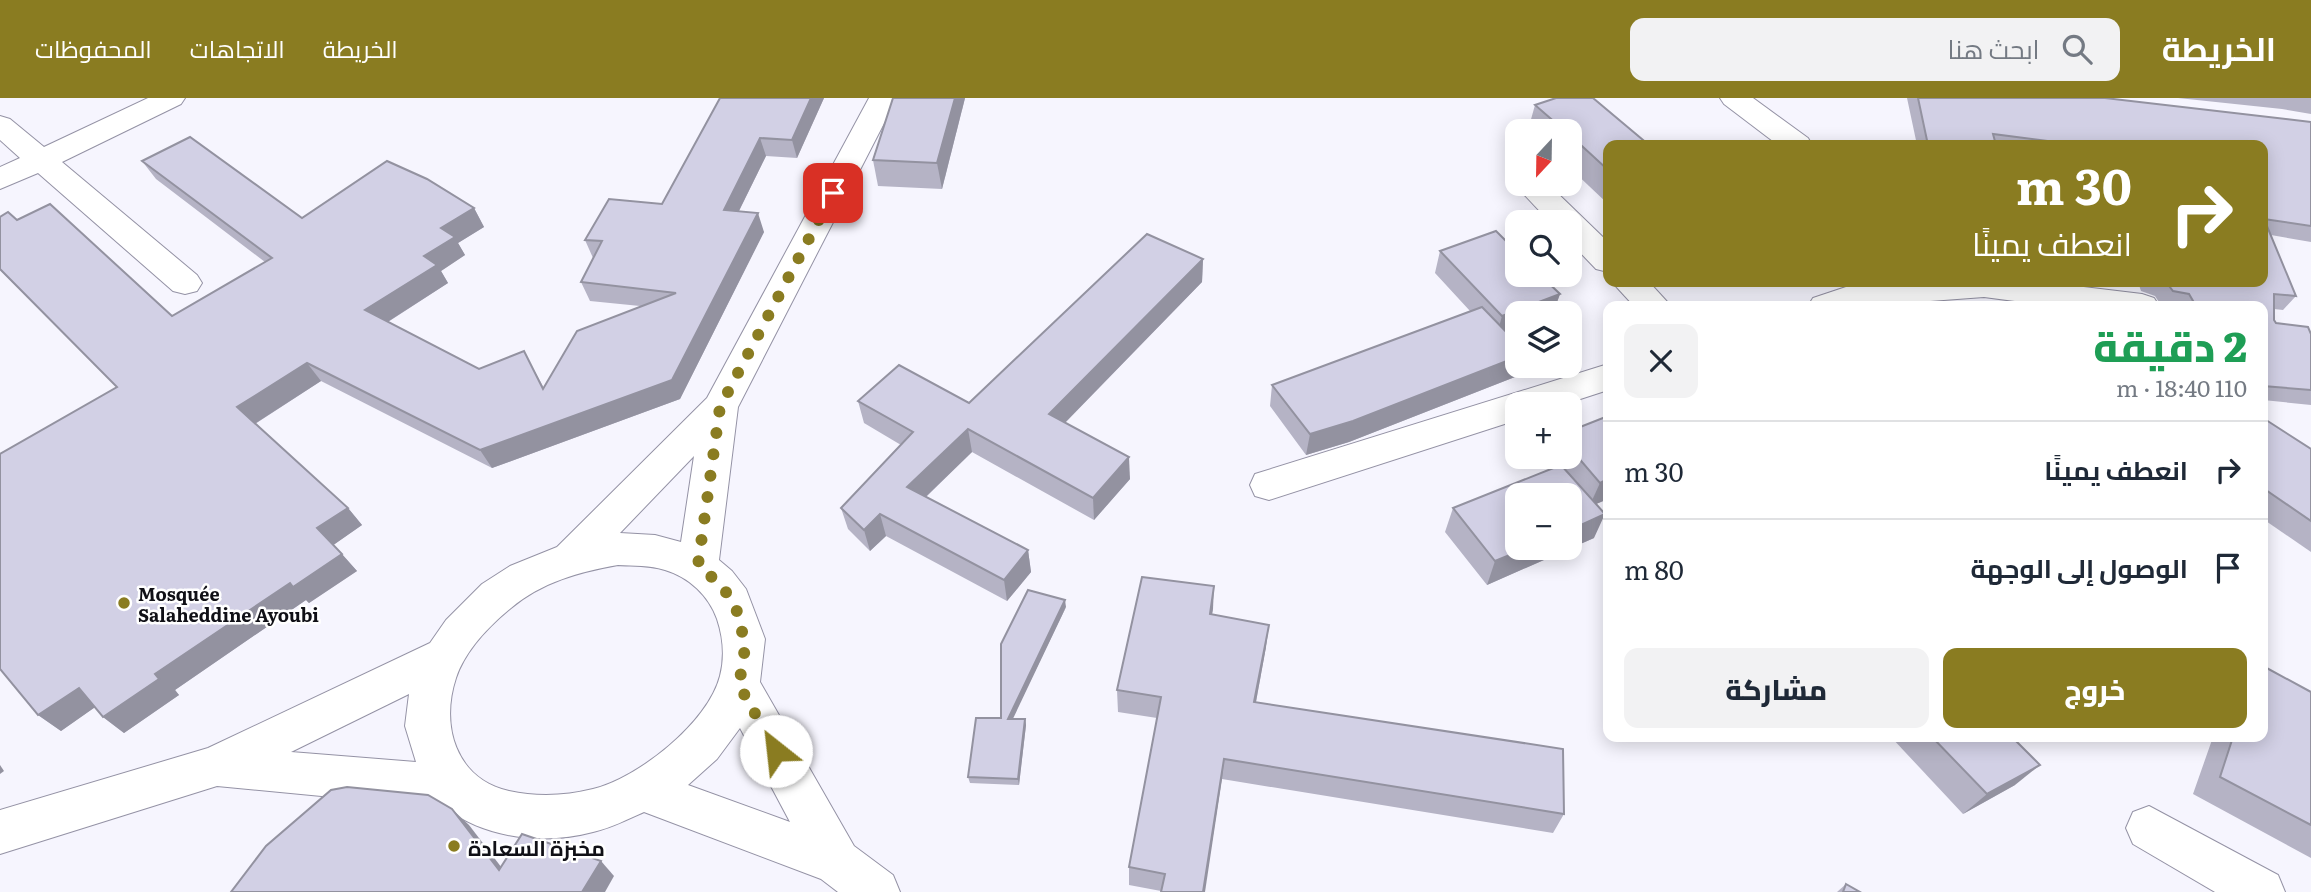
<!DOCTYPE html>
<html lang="ar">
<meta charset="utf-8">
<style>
body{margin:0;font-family:Literata,Cairo,serif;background:#f2f2f3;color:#1f2937;direction:rtl;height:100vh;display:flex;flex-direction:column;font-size:26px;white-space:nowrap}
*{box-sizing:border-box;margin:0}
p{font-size:23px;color:#747a83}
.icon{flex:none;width:38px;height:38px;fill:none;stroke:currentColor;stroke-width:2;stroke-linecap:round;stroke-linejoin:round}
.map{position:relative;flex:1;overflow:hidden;direction:ltr}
.drawer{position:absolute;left:1603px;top:203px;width:665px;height:441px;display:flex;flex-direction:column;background:#fff;border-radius:14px;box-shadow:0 4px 18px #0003;direction:rtl}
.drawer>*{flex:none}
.guide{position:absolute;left:1603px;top:42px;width:665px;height:147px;border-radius:14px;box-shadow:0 4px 18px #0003;direction:rtl;background:#8a7c21;color:#fff;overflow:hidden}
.needle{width:46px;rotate:202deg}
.fabs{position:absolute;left:1505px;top:21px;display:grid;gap:14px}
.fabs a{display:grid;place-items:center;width:77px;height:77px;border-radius:14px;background:#fff;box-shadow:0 4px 18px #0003;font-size:35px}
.pin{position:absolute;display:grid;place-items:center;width:60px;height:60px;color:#fff;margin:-30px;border-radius:14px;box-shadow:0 4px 10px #0006}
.me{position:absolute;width:77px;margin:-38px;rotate:331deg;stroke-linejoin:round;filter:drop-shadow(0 0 5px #0008)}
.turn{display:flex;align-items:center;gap:24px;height:147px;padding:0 21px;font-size:32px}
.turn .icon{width:91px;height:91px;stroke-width:2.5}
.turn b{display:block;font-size:49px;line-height:60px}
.round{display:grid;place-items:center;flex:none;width:74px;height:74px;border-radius:14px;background:#f2f2f3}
.headline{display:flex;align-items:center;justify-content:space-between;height:119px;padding:0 21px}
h1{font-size:42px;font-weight:800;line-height:52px;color:#1e9e55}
.primary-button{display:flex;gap:14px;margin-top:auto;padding:14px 21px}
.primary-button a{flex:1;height:80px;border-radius:14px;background:#8a7c21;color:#fff;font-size:28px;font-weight:800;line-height:80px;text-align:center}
.primary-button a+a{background:#f2f2f3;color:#1f2937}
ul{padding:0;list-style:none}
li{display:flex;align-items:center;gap:21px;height:98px;padding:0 21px;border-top:2px solid #e0e1e3}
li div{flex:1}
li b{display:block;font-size:26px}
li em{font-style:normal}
header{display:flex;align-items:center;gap:42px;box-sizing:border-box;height:98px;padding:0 35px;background:#8a7c21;color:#fff}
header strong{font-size:33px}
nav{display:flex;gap:38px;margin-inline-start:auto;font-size:24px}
.search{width:490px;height:63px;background:#f2f2f3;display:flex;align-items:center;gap:18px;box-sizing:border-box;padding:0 24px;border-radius:14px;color:#747a83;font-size:26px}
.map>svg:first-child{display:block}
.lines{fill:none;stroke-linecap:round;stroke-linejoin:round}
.minor-casing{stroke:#9492a5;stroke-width:2}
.minor{fill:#fff;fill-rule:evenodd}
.wall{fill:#b5b3c5}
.shaded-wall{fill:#9392a0}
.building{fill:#d2d0e5;stroke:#9392a0;stroke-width:2}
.route{stroke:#8a7c21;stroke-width:12;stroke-dasharray:0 21.6}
.poi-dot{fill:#8a7c21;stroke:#fff;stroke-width:2.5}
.labels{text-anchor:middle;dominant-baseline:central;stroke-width:5;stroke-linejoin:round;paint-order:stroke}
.poi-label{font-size:18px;font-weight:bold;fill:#101016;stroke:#fff;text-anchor:start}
.near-poi-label{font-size:21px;font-weight:bold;fill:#101016;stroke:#fff;text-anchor:start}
</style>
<header>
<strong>الخريطة</strong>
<div class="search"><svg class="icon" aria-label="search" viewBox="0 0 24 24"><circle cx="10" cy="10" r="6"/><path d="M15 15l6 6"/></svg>ابحث هنا</div>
<nav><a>الخريطة</a><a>الاتجاهات</a><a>المحفوظات</a></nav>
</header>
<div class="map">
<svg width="2311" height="794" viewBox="0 0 2311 794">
<rect width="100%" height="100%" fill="#f6f5fe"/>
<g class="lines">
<defs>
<g id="minor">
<path d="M148 0H185L181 6 62 64 197 177 202 185 197 193 185 196 173 193 38 75 0 91V69L20 60 0 42V18L10 21 44 49Z"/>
<path d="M869 0H897L738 309 719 462 732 473 746 491 765 541 760 584 854 748 893 777 900 794H838L821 781 644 714C628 721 611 730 593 734 545 747 486 741 446 710L217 688 0 756V712L208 650 430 545 446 522 482 486 510 468 557 449 707 300ZM694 358 681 444 655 437 620 435ZM618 467C634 468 650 467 665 472 689 479 709 498 717 521 723 539 725 559 720 578 708 625 638 680 593 691 565 698 537 699 509 693 456 681 440 628 456 580 465 553 489 528 511 510 542 484 579 474 618 467ZM409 596 405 628 416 664 291 654ZM740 630 790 724 688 687 717 661Z"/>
<path d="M1720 0H1753L1808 40 1812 47H1778L1724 6Z"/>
<path d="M1521 86H1548L1608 144V174L1596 171 1570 144V124H1550L1518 90Z"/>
<path d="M1612 184H1649L1671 208H1634Z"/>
<path d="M1881 184H2042L2142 196 2154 200 2159 208H2052L1984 199 1863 208H1808L1813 200 1858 185Z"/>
<path d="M1608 266V292L1565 306H1517V322L1269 402 1255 398 1250 387 1255 376Z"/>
<path d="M2149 708 2278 777 2285 794H2215L2133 746 2126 730 2133 714Z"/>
</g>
</defs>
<use href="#minor" class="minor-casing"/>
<use href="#minor" class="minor"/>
</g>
<g class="wall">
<path d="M720 0H824L797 60 766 58 739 113 764 134 680 301 492 370 321 283 255 326 348 410 362 427 333 447 357 473 309 505 306 502 175 592 179 597 124 635 103 619 95 609 61 633 38 617 117 289 0 172 17 122 172 218 265 164 156 81 142 63 302 120 474 110 484 129 458 145 465 157 441 173 448 185 388 224 479 271 534 272 544 290 640 208 590 203 581 184 593 160 585 142 662 106Z"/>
<path d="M893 0H965L942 91 878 88 873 62Z"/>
<path d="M1907 0H2105L2311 24V144L2271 137 2296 198 2283 212 2274 211V222L2276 225 2311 236V307L2263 302V208H2171L2161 207 2155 198 2141 193 2138 184H2263V47H1917Z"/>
<path d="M2178 0H2311V16L2282 11Z"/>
<path d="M1535 7 1608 47V106L1570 70V33H1529L1528 32Z"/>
<path d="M1440 153 1560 196 1553 215H1517V232L1508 235 1517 268H1523L1520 277 1349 344 1306 357 1270 308 1272 287 1470 213 1435 175Z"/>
<path d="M1203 161 1202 184 1065 325 1130 381 1094 422 972 354 926 399 1028 452 1031 474 1007 503 886 438 870 453 848 431 841 410 901 347 864 325 858 303 969 305Z"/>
<path d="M1608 318V401L1596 406 1594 440 1487 487 1445 434 1453 410 1555 369 1549 362 1550 359H1570V333Z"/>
<path d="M2263 320 2311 351V454L2263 421Z"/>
<path d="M1066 509 1012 621H1025L1026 627 1019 687 970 685 968 679Z"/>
<path d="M1213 511 1212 516 1266 549 1256 604 1564 716 1553 735 1222 681 1161 793 1129 787V769L1157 620 1118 614 1117 592Z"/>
<path d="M2311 594V760L2193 696 2213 639H2263Z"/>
<path d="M1891 639H2012L2015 687 1963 716Z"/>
<path d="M1846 786 1860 794H1837Z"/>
</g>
<g class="shaded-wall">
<path d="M811 0H824L797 60 792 42Z"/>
<path d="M955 0H965L942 91 937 65Z"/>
<path d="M760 40 766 58 730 131 724 112Z"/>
<path d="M474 110 484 129 458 145 465 157 441 173 448 185 378 230 365 212 424 158 441 130Z"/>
<path d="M758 115 764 134 680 301 492 370 480 352 672 282Z"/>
<path d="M1203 161 1202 184 1051 339 1049 316Z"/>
<path d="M1740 184H1749L1738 188Z"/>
<path d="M1560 196 1553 215H1517V232L1496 240 1502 218Z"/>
<path d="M1517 259V268H1523L1520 277 1349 344 1306 357 1310 336Z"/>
<path d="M307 265 321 283 253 327 237 309Z"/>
<path d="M968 331 972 354 913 411 907 389Z"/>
<path d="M1129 359 1130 381 1094 422 1093 400Z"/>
<path d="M1608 381V401L1589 409 1600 385Z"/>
<path d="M348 410 362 427 332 448 317 430Z"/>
<path d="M880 416 886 438 870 453 864 432Z"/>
<path d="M1605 416 1594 440 1487 487 1495 463 1527 450H1570V432Z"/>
<path d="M1028 452 1031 474 1007 503 1004 482Z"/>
<path d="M342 456 357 473 309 505 306 502 175 592 179 597 124 635 103 619 155 576 290 485Z"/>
<path d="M1214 488 1213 511 1208 538 1210 516Z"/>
<path d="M1065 502 1066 509 1010 627 1008 621Z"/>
<path d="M1269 527 1266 549 1252 625 1254 604Z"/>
<path d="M79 590 101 605 61 633 38 617Z"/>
<path d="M1025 621 1026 627 1019 687 1018 681Z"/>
<path d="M1224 661 1222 681 1205 794H1203Z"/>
<path d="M0 667 4 673 0 676Z"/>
<path d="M2040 667 2015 687 1963 716 1987 696Z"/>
<path d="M452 711 469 727 515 787 499 772Z"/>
<path d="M601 763 614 778 605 794H582Z"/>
</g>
<g class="building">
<path d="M720 0H811L792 42 760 40 724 112 758 115 672 282 480 352 307 265 237 309 348 410 317 430 342 456 293 489 290 485 155 576 159 581 103 619 79 590 38 617 0 571V356L117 289 0 171V119L8 114 17 122 50 106 172 218 272 160 142 63 190 39 302 120 387 63 427 81 474 110 441 130 455 139 424 158 437 167 365 212 479 271 524 253 543 291 577 233 676 195 581 184 602 143 585 142 609 101 662 106Z"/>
<path d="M893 0H955L937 65 873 62Z"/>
<path d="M1556 0H1593L1649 47H1608V72L1570 37V33H1565L1535 7Z"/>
<path d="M1918 0H2105L2311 24V128L2264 121 2296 198 2274 196V222L2276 225 2308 229 2311 236V292L2263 288V208H2196L2189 196 2173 193 2166 184H2263V47H2079L1993 36 1996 47H1928Z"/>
<path d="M1496 133 1517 154V177H1540L1560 196 1502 218 1440 153Z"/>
<path d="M1147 136 1203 161 1049 316 1129 359 1093 400 968 331 907 389 1028 452 1004 482 880 416 864 432 841 410 913 334 858 303 899 267 969 305Z"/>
<path d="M1482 209 1517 245V259L1353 323 1310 336 1272 287Z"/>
<path d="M1608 318V381L1600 385 1570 350V333Z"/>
<path d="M2263 320 2311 351V423L2263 390Z"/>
<path d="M1561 367 1605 416 1570 432V397H1517V450H1527L1495 463 1453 410Z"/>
<path d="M1142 479 1214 488 1210 516 1269 527 1254 604 1563 651 1564 716 1224 661 1203 794H1161L1165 776 1129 769 1161 599 1117 592Z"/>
<path d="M1028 492 1065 502 1008 621H1025L1018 681 968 679 976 620H1001V546Z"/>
<path d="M2263 568 2311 594V727L2220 679 2233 639H2263Z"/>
<path d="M1932 639H2012L2040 667 1987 696Z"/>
<path d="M347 689 428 697 452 711 499 772 522 736 601 763 582 794H231L266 748 331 692Z"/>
<path d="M1846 786 1860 794H1843Z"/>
</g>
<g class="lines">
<path class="route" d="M776 653 739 587 745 550 739 517 723 489 698 467 720 309 833 95"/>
</g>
<g class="poi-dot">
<circle cx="124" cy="505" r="7"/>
<circle cx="454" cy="748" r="7"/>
</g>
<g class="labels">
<g class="poi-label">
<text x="138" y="495">Mosquée<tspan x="138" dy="21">Salaheddine Ayoubi</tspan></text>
</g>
<g class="near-poi-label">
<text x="468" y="748">مخبزة السعادة</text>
</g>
</g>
</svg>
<div class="fabs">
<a><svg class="needle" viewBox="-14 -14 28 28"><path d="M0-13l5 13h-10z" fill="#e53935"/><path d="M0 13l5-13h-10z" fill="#747a83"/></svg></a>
<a><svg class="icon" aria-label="search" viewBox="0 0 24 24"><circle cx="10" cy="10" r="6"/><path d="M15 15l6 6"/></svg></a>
<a><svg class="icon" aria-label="layers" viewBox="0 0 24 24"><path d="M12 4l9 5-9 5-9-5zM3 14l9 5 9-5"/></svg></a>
<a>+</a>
<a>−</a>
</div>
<div class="pin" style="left:833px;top:95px;background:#d93025"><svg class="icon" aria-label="arrive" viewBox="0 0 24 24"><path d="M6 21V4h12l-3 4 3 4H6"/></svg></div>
<svg class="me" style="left:776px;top:653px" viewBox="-20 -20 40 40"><circle r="19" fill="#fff"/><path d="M0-13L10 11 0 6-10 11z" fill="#8a7c21"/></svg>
<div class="guide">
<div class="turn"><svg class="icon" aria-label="right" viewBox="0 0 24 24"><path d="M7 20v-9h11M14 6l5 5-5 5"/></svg><div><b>30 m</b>انعطف يمينًا</div></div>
</div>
<section class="drawer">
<div class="headline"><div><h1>2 دقيقة</h1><p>110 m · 18:40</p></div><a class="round"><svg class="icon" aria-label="close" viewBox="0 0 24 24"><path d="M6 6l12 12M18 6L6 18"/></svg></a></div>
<ul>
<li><svg class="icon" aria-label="right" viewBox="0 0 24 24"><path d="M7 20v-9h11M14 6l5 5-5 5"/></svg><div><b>انعطف يمينًا</b></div><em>30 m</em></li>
<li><svg class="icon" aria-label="arrive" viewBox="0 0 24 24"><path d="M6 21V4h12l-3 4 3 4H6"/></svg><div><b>الوصول إلى الوجهة</b></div><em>80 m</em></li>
</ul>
<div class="primary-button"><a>خروج</a><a>مشاركة</a></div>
</section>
</div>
